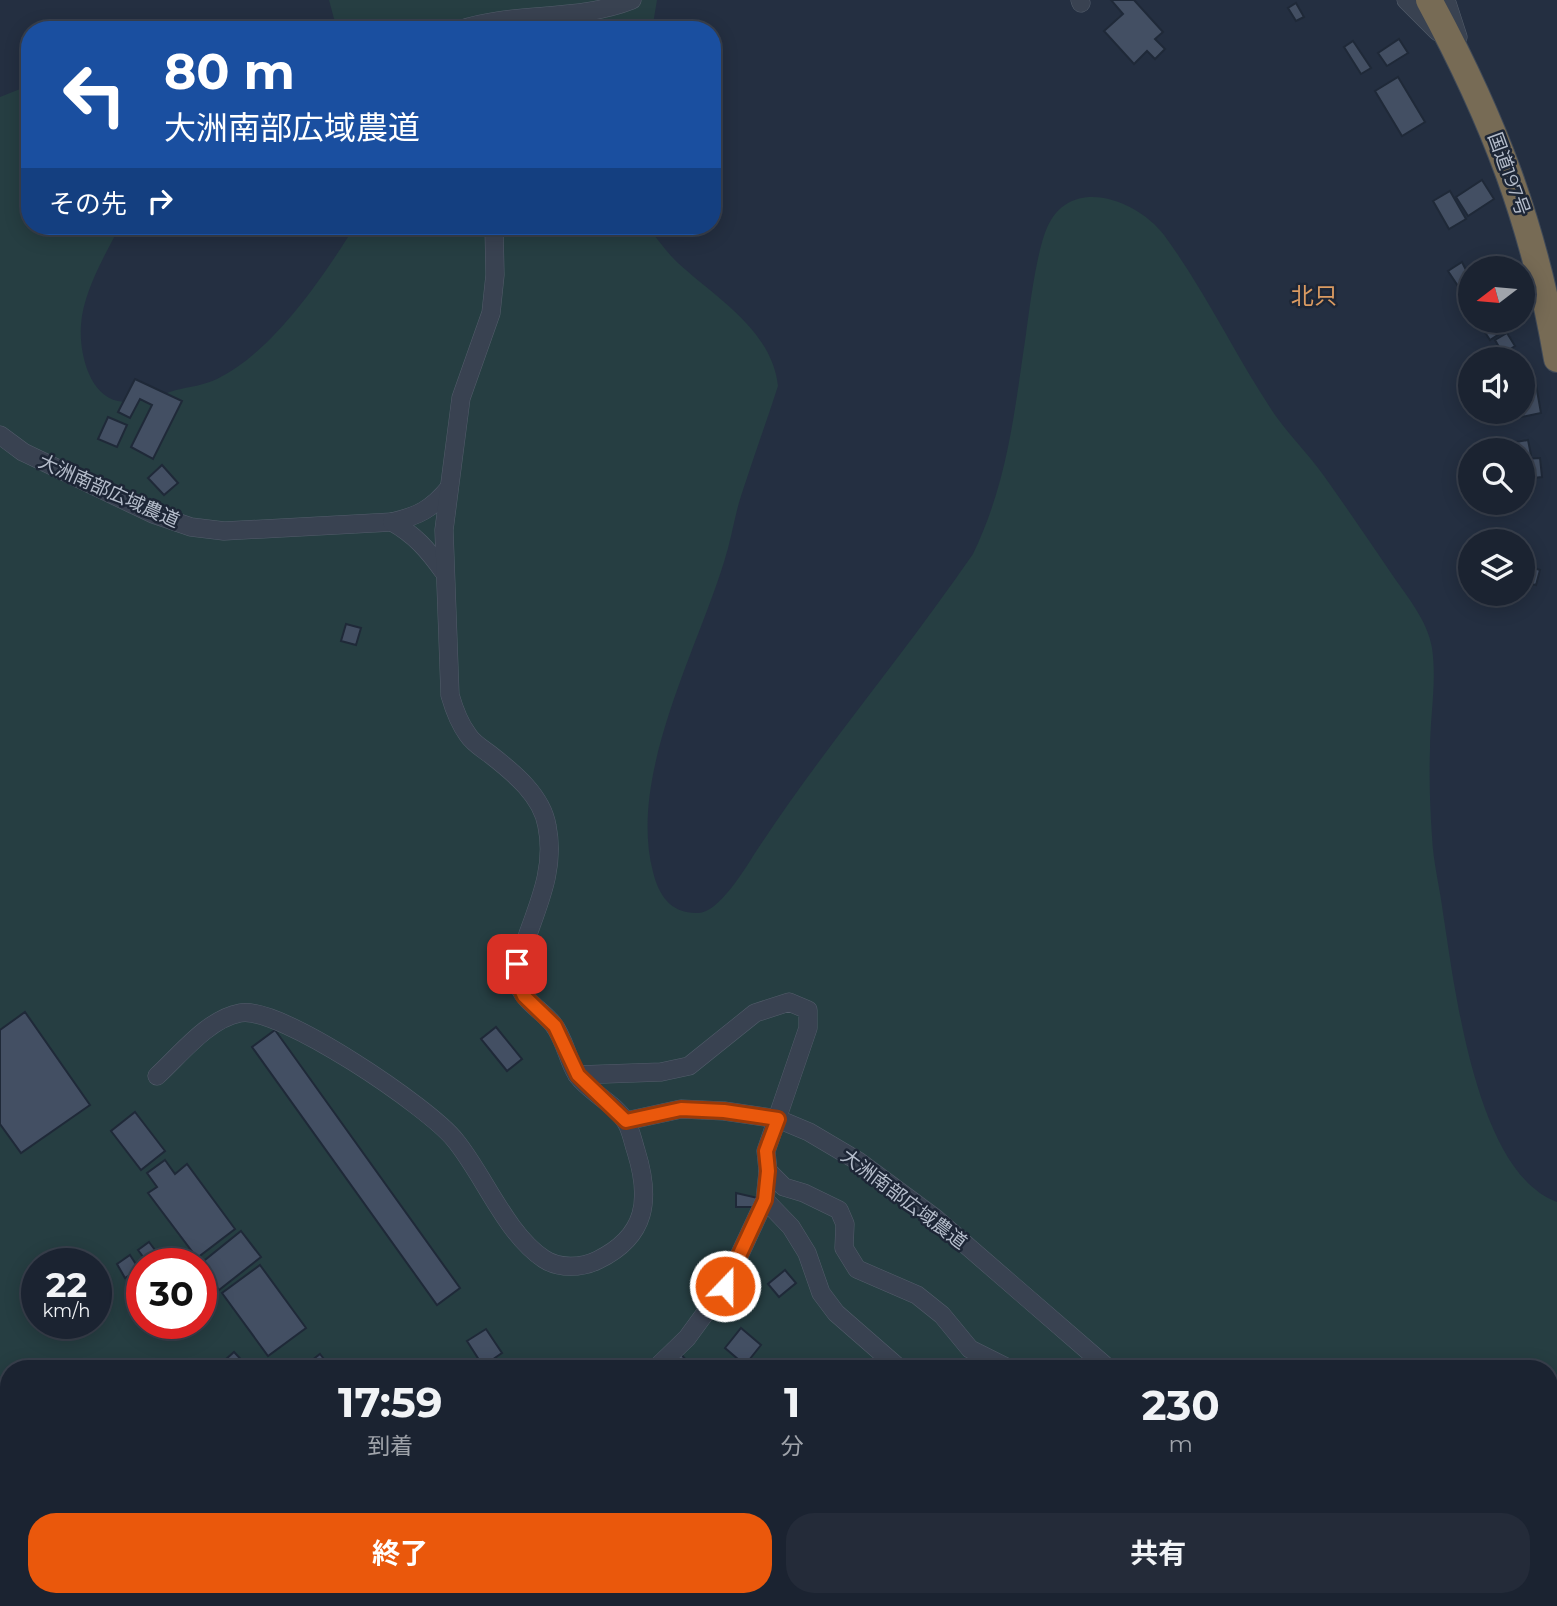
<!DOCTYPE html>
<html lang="ja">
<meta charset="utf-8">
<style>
body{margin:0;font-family:Montserrat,"Noto Sans JP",sans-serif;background:#242b39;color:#f1f3f6;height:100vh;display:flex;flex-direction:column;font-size:26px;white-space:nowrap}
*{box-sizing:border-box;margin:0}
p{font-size:23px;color:#a0a4ab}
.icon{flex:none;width:38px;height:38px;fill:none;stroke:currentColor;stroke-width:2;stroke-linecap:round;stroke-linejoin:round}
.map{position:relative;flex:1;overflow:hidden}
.panel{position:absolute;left:0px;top:1360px;width:1558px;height:247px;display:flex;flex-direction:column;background:#1b2331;border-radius:28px 28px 0 0;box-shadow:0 4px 18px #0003,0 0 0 2px #39404d}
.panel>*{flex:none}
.banner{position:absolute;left:21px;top:21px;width:700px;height:214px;border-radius:28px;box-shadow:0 4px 18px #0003,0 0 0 2px #39404d;background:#1a4fa0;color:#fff;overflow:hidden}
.needle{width:46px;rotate:254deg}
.controls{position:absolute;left:1458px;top:256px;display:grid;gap:14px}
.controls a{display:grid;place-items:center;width:77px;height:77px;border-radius:50%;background:#1b2331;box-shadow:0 4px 18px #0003,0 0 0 2px #39404d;font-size:35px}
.speed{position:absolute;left:21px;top:1248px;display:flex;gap:14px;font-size:35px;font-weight:700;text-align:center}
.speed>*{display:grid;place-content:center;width:91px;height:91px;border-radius:50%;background:#1b2331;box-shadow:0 4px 18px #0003,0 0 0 2px #39404d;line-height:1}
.speed small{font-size:18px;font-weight:400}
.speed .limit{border:10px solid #d22;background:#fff;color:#111}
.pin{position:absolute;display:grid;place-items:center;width:60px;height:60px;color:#fff;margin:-30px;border-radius:14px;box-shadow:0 4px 10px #0006}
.me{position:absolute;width:77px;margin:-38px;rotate:22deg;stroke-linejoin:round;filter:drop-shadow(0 0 5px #0008)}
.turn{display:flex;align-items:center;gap:24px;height:147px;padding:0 28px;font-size:32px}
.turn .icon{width:91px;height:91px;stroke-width:2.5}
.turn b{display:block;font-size:49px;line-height:60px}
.then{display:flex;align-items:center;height:66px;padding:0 28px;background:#0003;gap:14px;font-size:26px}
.eta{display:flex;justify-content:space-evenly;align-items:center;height:119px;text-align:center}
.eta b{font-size:42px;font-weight:700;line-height:49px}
.action{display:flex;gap:14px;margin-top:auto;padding:14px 28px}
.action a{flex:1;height:80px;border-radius:28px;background:#ea580c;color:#fff;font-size:28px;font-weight:700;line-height:80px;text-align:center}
.action a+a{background:#242b39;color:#f1f3f6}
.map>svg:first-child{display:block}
.green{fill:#263e42;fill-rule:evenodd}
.building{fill:#434f63;stroke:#1f2938;stroke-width:2}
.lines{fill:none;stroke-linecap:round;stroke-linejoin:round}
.minor-casing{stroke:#535d6b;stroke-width:19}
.highway-casing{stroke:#404a58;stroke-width:28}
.minor{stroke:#394251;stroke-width:18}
.highway{stroke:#776b55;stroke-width:26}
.route-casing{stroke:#983908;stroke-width:18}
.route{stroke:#ea580c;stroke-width:12}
.labels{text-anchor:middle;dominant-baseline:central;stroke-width:5;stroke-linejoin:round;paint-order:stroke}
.street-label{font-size:19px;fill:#b5bdcb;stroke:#1d2636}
.quarter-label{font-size:23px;fill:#da9b62;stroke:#1d2636}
</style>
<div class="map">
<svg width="1557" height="1606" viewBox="0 0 1557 1606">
<rect width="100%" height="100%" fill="#242f41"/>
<g class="green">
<path d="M329 0H657L652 30H337Z"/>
<path d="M30 85V226H120C105 255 83 292 81 325 79 350 88 395 118 401 135 405 160 395 176 390 189 387 205 385 217 379 273 352 323 277 355 226H647C657 238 666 252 678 263 716 298 772 330 778 386 766 423 753 459 741 496 734 518 731 541 724 562 696 653 628 776 653 872 659 896 671 914 699 913 719 912 745 869 755 853 823 749 903 656 973 554 1008 481 1014 414 1026 334 1030 307 1037 242 1051 220 1078 176 1140 203 1164 235 1206 292 1236 357 1275 415 1290 436 1309 455 1324 476 1347 508 1369 541 1391 573 1406 595 1428 621 1432 648 1437 682 1430 715 1430 750 1429 778 1430 807 1432 836 1433 862 1440 888 1443 913 1455 988 1476 1173 1557 1202V1606H0V97ZM37 1264H96V1323H37ZM142 1264H201V1323H142ZM9 1368H1549V1598H9Z"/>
</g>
<g class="building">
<path d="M1111 0H1134L1163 32 1155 39 1165 49 1155 59 1147 51 1134 64 1104 31 1123 14Z"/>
<path d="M1296 3 1304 17 1296 21 1288 8Z"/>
<path d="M1399 39 1408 53 1387 66 1378 53Z"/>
<path d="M1353 41 1371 68 1361 74 1344 47Z"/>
<path d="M1398 77 1425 122 1402 136 1375 91Z"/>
<path d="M1482 180 1494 199 1468 216 1456 197Z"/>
<path d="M1450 191 1466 219 1449 229 1433 201Z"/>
<path d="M1462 262 1470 278 1458 286 1448 271Z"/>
<path d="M1477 320H1505L1510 327 1490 340Z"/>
<path d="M1507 333 1515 346 1503 354 1495 340Z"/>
<path d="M1534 373 1541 413 1521 417 1522 375Z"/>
<path d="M135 379 182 401 153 459 131 447 152 405 140 399 130 418 118 412Z"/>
<path d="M108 417 127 425 117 447 98 439Z"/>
<path d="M1528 440 1531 455 1522 456V450H1518L1516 442Z"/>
<path d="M1540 458 1542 477 1525 479 1523 459Z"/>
<path d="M162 465 178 483 164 495 148 478Z"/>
<path d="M1531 567 1540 570 1536 585 1527 583Z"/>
<path d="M346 624 361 628 356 645 341 641Z"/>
<path d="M25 1012 90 1105 21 1153 0 1124V1030Z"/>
<path d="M496 1027 522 1059 507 1071 481 1039Z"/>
<path d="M275 1030 460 1288 437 1305 252 1047Z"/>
<path d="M135 1112 165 1151 141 1170 111 1131Z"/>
<path d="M165 1160 175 1174 187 1164 235 1229 197 1258 148 1193 157 1187 147 1173Z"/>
<path d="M736 1193 758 1198V1207H736Z"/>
<path d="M241 1231 261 1257 219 1290 200 1264Z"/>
<path d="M149 1242 158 1254 147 1262 138 1250Z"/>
<path d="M130 1255 139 1269 125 1278 117 1264Z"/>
<path d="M260 1265 306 1328 268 1356 222 1293Z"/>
<path d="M785 1270 796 1283 779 1297 768 1284Z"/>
<path d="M741 1328 761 1345 745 1365 725 1348Z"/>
<path d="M486 1329 502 1353 483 1366 467 1341Z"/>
<path d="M234 1352 249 1368H216Z"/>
<path d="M680 1353 693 1368H661Z"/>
<path d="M320 1354 331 1368H302Z"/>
</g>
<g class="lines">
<defs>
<g id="minor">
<path d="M1080 0 1081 3"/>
<path d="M1406 0 1438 32"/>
<path d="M1446 0 1458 37"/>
<path d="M459 30C515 11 577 22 632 0"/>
<path d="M0 435 23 452 153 514 191 527 224 531 392 522"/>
<path d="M443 571C428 550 415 535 392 522 418 516 432 509 449 488"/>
<path d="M577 1075 661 1072 689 1066 755 1013 789 1002 808 1010V1028L766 1151 768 1171 765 1200 725 1286 687 1338 656 1368"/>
<path d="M157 1076C181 1054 208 1019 240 1013 279 1005 430 1108 455 1140 484 1175 506 1234 544 1259 559 1269 582 1268 598 1260 647 1236 651 1199 636 1151 633 1142 631 1130 626 1122 615 1103 590 1093 577 1075 567 1059 565 1039 553 1024 542 1010 522 1001 518 982 515 965 523 950 528 934 541 898 555 865 547 826 542 796 514 773 491 755 483 749 473 743 468 735 459 723 454 709 450 695L444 530 461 398 491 313 495 275 494 226"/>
<path d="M626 1121 681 1109 724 1111 778 1119 809 1132 858 1161 935 1218 1108 1368"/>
<path d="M768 1171 784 1187 804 1193 839 1210 845 1224 844 1248 857 1269 917 1295 942 1315 970 1349 1008 1368"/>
<path d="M765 1200 791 1227 807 1253 821 1293 836 1313 899 1368"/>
<path d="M1549 1546 1557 1539"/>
<path d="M301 1606 305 1598"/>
<path d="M734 1606 739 1598"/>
<path d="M885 1606 894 1598"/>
</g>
<path id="highway" d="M1429 0C1494 120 1534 224 1557 359"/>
</defs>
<use href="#minor" class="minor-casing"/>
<use href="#highway" class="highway-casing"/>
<use href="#minor" class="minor"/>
<use href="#highway" class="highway"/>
</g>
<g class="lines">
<defs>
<path id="route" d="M517 964 518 983 524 996 555 1026 578 1075 626 1121 681 1109 724 1111 778 1119 766 1151 768 1171 765 1200 725 1286"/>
</defs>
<use href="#route" class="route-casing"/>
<use href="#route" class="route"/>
</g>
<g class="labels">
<g class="street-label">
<text transform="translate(1509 174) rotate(70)">国道197号</text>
<text transform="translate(109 491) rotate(24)">大洲南部広域農道</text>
<text transform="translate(904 1199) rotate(37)">大洲南部広域農道</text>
</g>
<g class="quarter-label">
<text x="1314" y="296">北只</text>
</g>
</g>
</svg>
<div class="controls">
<a><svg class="needle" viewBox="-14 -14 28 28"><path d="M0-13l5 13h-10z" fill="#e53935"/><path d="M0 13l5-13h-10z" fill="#a0a4ab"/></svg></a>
<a><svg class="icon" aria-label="sound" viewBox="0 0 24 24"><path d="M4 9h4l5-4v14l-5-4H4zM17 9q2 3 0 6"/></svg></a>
<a><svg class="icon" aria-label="search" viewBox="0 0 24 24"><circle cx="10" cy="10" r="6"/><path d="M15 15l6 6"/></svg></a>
<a><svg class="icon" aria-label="layers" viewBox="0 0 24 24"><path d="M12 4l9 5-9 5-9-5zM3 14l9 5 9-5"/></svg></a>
</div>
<div class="speed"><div>22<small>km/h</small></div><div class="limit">30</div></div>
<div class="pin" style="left:517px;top:964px;background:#d93025"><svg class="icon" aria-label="arrive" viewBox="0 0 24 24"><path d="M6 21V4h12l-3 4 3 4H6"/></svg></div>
<svg class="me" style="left:725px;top:1286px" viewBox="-20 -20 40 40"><circle r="17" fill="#ea580c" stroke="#fff" stroke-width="3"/><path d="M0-11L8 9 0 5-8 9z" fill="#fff"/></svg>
<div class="banner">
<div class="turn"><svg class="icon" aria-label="left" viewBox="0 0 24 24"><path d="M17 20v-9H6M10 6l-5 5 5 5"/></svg><div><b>80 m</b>大洲南部広域農道</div></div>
<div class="then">その先<svg class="icon" aria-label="right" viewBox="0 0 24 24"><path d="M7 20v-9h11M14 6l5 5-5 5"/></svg></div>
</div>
<section class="panel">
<div class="eta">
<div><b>17:59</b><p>到着</p></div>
<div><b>1</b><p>分</p></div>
<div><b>230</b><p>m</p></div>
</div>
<div class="action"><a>終了</a><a>共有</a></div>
</section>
</div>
